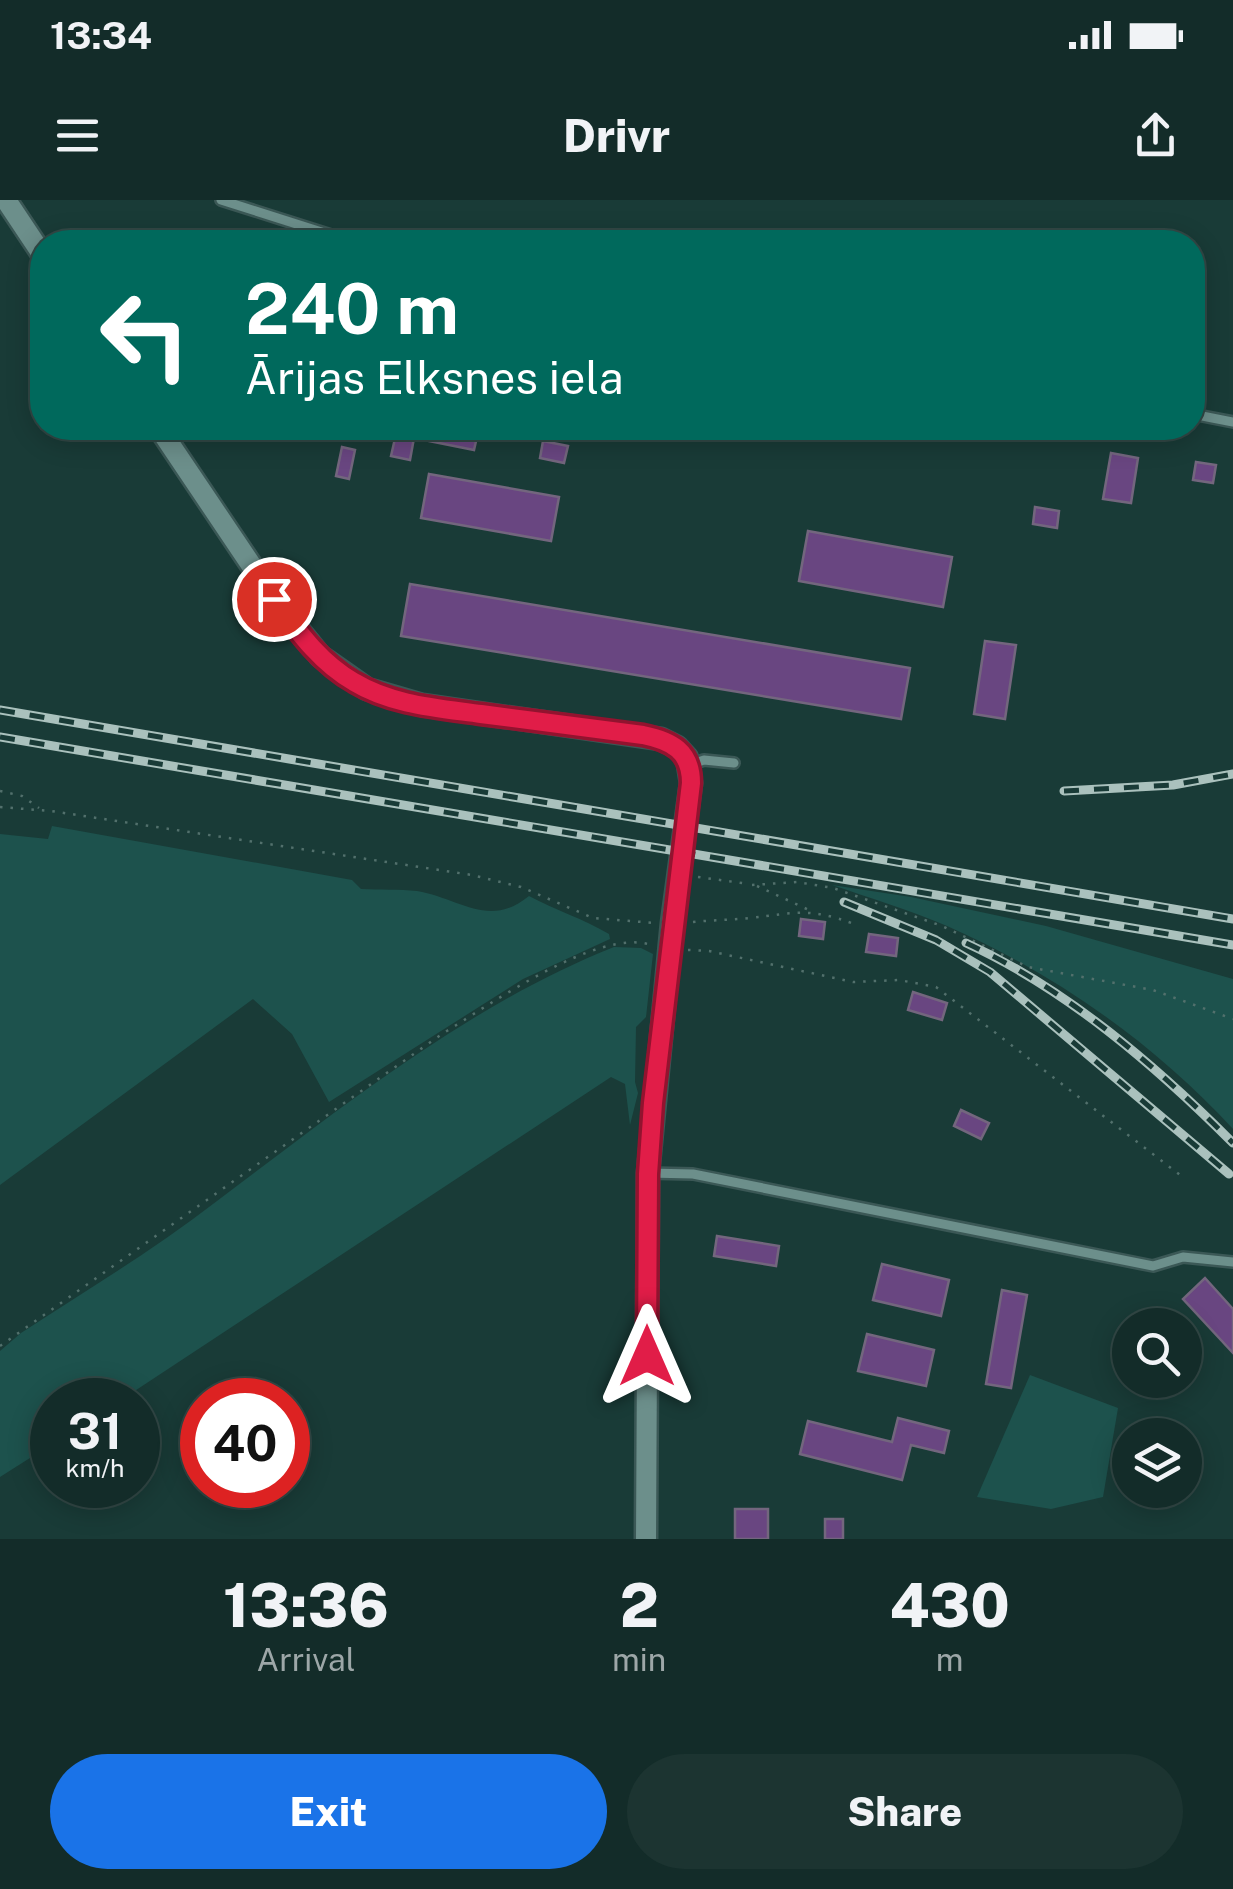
<!DOCTYPE html>
<meta charset="utf-8">
<style>
body{margin:0;font-family:"Public Sans",sans-serif;background:#1c3431;color:#f1f3f6;height:100vh;display:flex;flex-direction:column;font-size:38px;white-space:nowrap}
*{box-sizing:border-box;margin:0}
p{font-size:32px;color:#9da7a8}
.icon{flex:none;width:55px;height:55px;fill:none;stroke:currentColor;stroke-width:2;stroke-linecap:round;stroke-linejoin:round}
.map{position:relative;height:1339px;overflow:hidden}
.panel{display:flex;flex-direction:column;background:#132c29;flex:1}
.panel>*{flex:none}
.guide{position:absolute;left:30px;top:30px;width:1175px;height:210px;border-radius:40px;box-shadow:0 5px 25px #0003,0 0 0 2px #324846;background:#00695c;color:#fff;overflow:hidden}
.fabs{position:absolute;left:1112px;top:1108px;display:grid;gap:20px}
.fabs a{display:grid;place-items:center;width:90px;height:90px;border-radius:50%;background:#132c29;box-shadow:0 5px 25px #0003,0 0 0 2px #324846;font-size:50px}
.speed{position:absolute;left:30px;top:1178px;display:flex;gap:20px;font-size:50px;font-weight:700;text-align:center}
.speed>*{display:grid;place-content:center;width:130px;height:130px;border-radius:50%;background:#132c29;box-shadow:0 5px 25px #0003,0 0 0 2px #324846;line-height:1}
.speed small{font-size:25px;font-weight:400}
.speed .limit{border:15px solid #d22;background:#fff;color:#111}
.pin{position:absolute;display:grid;place-items:center;width:85px;height:85px;color:#fff;margin:-42px;border:5px solid #fff;border-radius:50%;box-shadow:0 2px 10px #0007}
.me{position:absolute;width:110px;margin:-55px;rotate:0deg;stroke-linejoin:round;filter:drop-shadow(0 0 8px #0008)}
.turn{display:flex;align-items:center;gap:35px;height:210px;padding:0 50px;font-size:45px}
.turn .icon{width:130px;height:130px;stroke-width:2.5}
.turn b{display:block;font-size:70px;line-height:85px}
.eta{display:flex;justify-content:space-evenly;align-items:center;height:170px;text-align:center}
.eta b{font-size:60px;font-weight:800;line-height:70px}
.action{display:flex;gap:20px;margin-top:auto;padding:20px 50px}
.action a{flex:1;height:115px;border-radius:60px;background:#1a73e8;color:#fff;font-size:40px;font-weight:800;line-height:115px;text-align:center}
.action a+a{background:#1c3431;color:#f1f3f6}
.status{display:flex;justify-content:space-between;align-items:center;height:70px;padding:0 50px;background:#132c29;direction:ltr}
.status svg{height:28px;fill:currentColor}
header{display:flex;justify-content:space-between;align-items:center;height:130px;padding:0 50px;background:#132c29;font-size:45px;font-weight:800}
.map>svg:first-child{display:block}
.green{fill:#1d524d}
.building{fill:#694681;stroke:#73667e;stroke-width:2.5}
.lines{fill:none;stroke-linecap:round;stroke-linejoin:round}
.service-casing{stroke:#3b5856;stroke-width:14}
.tertiary-casing{stroke:#3b5856;stroke-width:25}
.path{stroke:#52706c;stroke-width:2.5;stroke-dasharray:2.5 8;stroke-linecap:butt}
.service{stroke:#6c8f8b;stroke-width:9}
.tertiary{stroke:#6c8f8b;stroke-width:20}
.rail-casing{stroke:#aac1bd;stroke-width:9}
.rail{stroke:#193b37;stroke-width:5;stroke-dasharray:15;stroke-linecap:butt}
.route-casing{stroke:#92132f;stroke-width:25}
.route{stroke:#e11d48;stroke-width:18}
</style>
<div class="status"><b>13:34</b><svg viewBox="0 0 49 12"><path d="M0 12V9h3v3zM5 12V6h3v6zM10 12V3h3v9zM15 12V0h3v12zM26 1h20v11H26zM47 4h2v5h-2z"/></svg></div>
<header><svg class="icon" aria-label="menu" viewBox="0 0 24 24"><path d="M4 6h16M4 12h16M4 18h16"/></svg>Drivr<svg class="icon" aria-label="share" viewBox="0 0 24 24"><path d="M12 15V3M7 8l5-5 5 5M5 13v7h14v-7"/></svg></header>
<div class="map">
<svg width="1233" height="1339" viewBox="0 0 1233 1339">
<rect width="100%" height="100%" fill="#193b37"/>
<g class="green">
<path d="M52 626 352 680 361 689C379 690 399 689 417 691 459 698 489 729 529 696 555 710 584 719 609 734L610 739 523 779 329 902 292 834 253 799 0 985V634L48 639Z"/>
<path d="M832 685 911 697 1046 726 1233 779V929C1154 843 1054 773 947 726 910 710 870 698 832 685Z"/>
<path d="M614 747 641 748 653 754 646 817 636 827 635 882 638 893 630 925 625 884 611 877 121 1200H52V1244L0 1277V1151L21 1133C87 1090 155 1049 217 1001 341 908 468 805 614 747Z"/>
<path d="M1030 1175 1118 1208 1103 1297 1051 1309 977 1297Z"/>
</g>
<g class="building">
<path d="M393 228H479L474 250 414 238 410 260 391 256 396 234H392Z"/>
<path d="M543 241 568 246 564 263 540 258Z"/>
<path d="M342 247 355 250 349 279 336 276Z"/>
<path d="M1111 253 1138 258 1131 303 1103 299Z"/>
<path d="M1196 262 1216 265 1213 283 1193 280Z"/>
<path d="M429 274 559 297 551 341 421 318Z"/>
<path d="M1035 307 1059 311 1057 328 1033 324Z"/>
<path d="M808 331 952 357 943 407 799 381Z"/>
<path d="M410 384 910 468 901 519 401 436Z"/>
<path d="M985 441 1016 445 1005 519 974 514Z"/>
<path d="M801 719 825 722 823 739 799 736Z"/>
<path d="M869 734 898 738 896 756 866 752Z"/>
<path d="M913 792 947 803 942 820 908 810Z"/>
<path d="M961 910 989 923 981 939 954 926Z"/>
<path d="M717 1036 779 1046 776 1066 714 1056Z"/>
<path d="M882 1064 949 1080 941 1116 873 1100Z"/>
<path d="M1205 1078 1233 1109V1153L1183 1099Z"/>
<path d="M1002 1090 1027 1095 1011 1188 986 1184Z"/>
<path d="M867 1134 934 1150 926 1186 858 1171Z"/>
<path d="M898 1218 949 1231 944 1253 911 1245 902 1280 800 1254 808 1221 892 1242Z"/>
<rect x="735" y="1309" width="33" height="30"/>
<rect x="825" y="1319" width="18" height="20"/>
</g>
<g class="lines">
<defs>
<g id="service">
<path d="M221 0 353 42"/>
<path d="M1192 214 1233 222"/>
<path d="M689 565 704 560 734 563"/>
<path d="M648 973 693 974 1153 1066 1183 1057 1233 1062"/>
</g>
<g id="tertiary">
<path d="M6 0 42 54"/>
<path d="M159 228 274 399 320 456 367 489 422 505 661 539 677 547 687 558 691 583 672 723 648 973 646 1339"/>
</g>
</defs>
<use href="#service" class="service-casing"/>
<use href="#tertiary" class="tertiary-casing"/>
<g class="path">
<path d="M0 591 22 596 39 608"/>
<path d="M0 607 51 611 472 675 521 687 593 718 655 723"/>
<path d="M698 677 749 684"/>
<path d="M752 685 797 682 833 688 942 726 1028 767 1153 790 1233 819"/>
<path d="M757 686 809 710"/>
<path d="M693 722C712 720 731 720 750 718 795 713 809 707 854 724"/>
<path d="M688 750 709 751 853 782 899 780 936 787 1180 975"/>
<path d="M0 1146 442 834C488 806 598 727 651 745"/>
</g>
<use href="#service" class="service"/>
<use href="#tertiary" class="tertiary"/>
<defs>
<g id="rail">
<path d="M0 510 1233 719"/>
<path d="M0 537 1233 745"/>
<path d="M1064 591 1173 585 1233 574"/>
<path d="M844 702 936 740 990 772 1229 974"/>
<path d="M966 743C1067 789 1156 866 1233 943"/>
</g>
</defs>
<use href="#rail" class="rail-casing"/>
<use href="#rail" class="rail"/>
</g>
<g class="lines">
<defs>
<path id="route" d="M274 399C297 430 319 462 354 482 392 505 438 508 481 514 535 521 589 528 643 535 672 541 691 551 691 583L653 903 648 974 647 1156"/>
</defs>
<use href="#route" class="route-casing"/>
<use href="#route" class="route"/>
</g>
</svg>
<div class="fabs">
<a><svg class="icon" aria-label="search" viewBox="0 0 24 24"><circle cx="10" cy="10" r="6"/><path d="M15 15l6 6"/></svg></a>
<a><svg class="icon" aria-label="layers" viewBox="0 0 24 24"><path d="M12 4l9 5-9 5-9-5zM3 14l9 5 9-5"/></svg></a>
</div>
<div class="speed"><div>31<small>km/h</small></div><div class="limit">40</div></div>
<div class="pin" style="left:274px;top:399px;background:#d93025"><svg class="icon" aria-label="arrive" viewBox="0 0 24 24"><path d="M6 21V4h12l-3 4 3 4H6"/></svg></div>
<svg class="me" style="left:647px;top:1156px" viewBox="-20 -20 40 40"><path d="M0-17L14 15 0 8-14 15z" fill="#e11d48" stroke="#fff" stroke-width="4"/></svg>
<div class="guide">
<div class="turn"><svg class="icon" aria-label="left" viewBox="0 0 24 24"><path d="M17 20v-9H6M10 6l-5 5 5 5"/></svg><div><b>240 m</b>Ārijas Elksnes iela</div></div>
</div>
</div>
<section class="panel">
<div class="eta">
<div><b>13:36</b><p>Arrival</p></div>
<div><b>2</b><p>min</p></div>
<div><b>430</b><p>m</p></div>
</div>
<div class="action"><a>Exit</a><a>Share</a></div>
</section>
